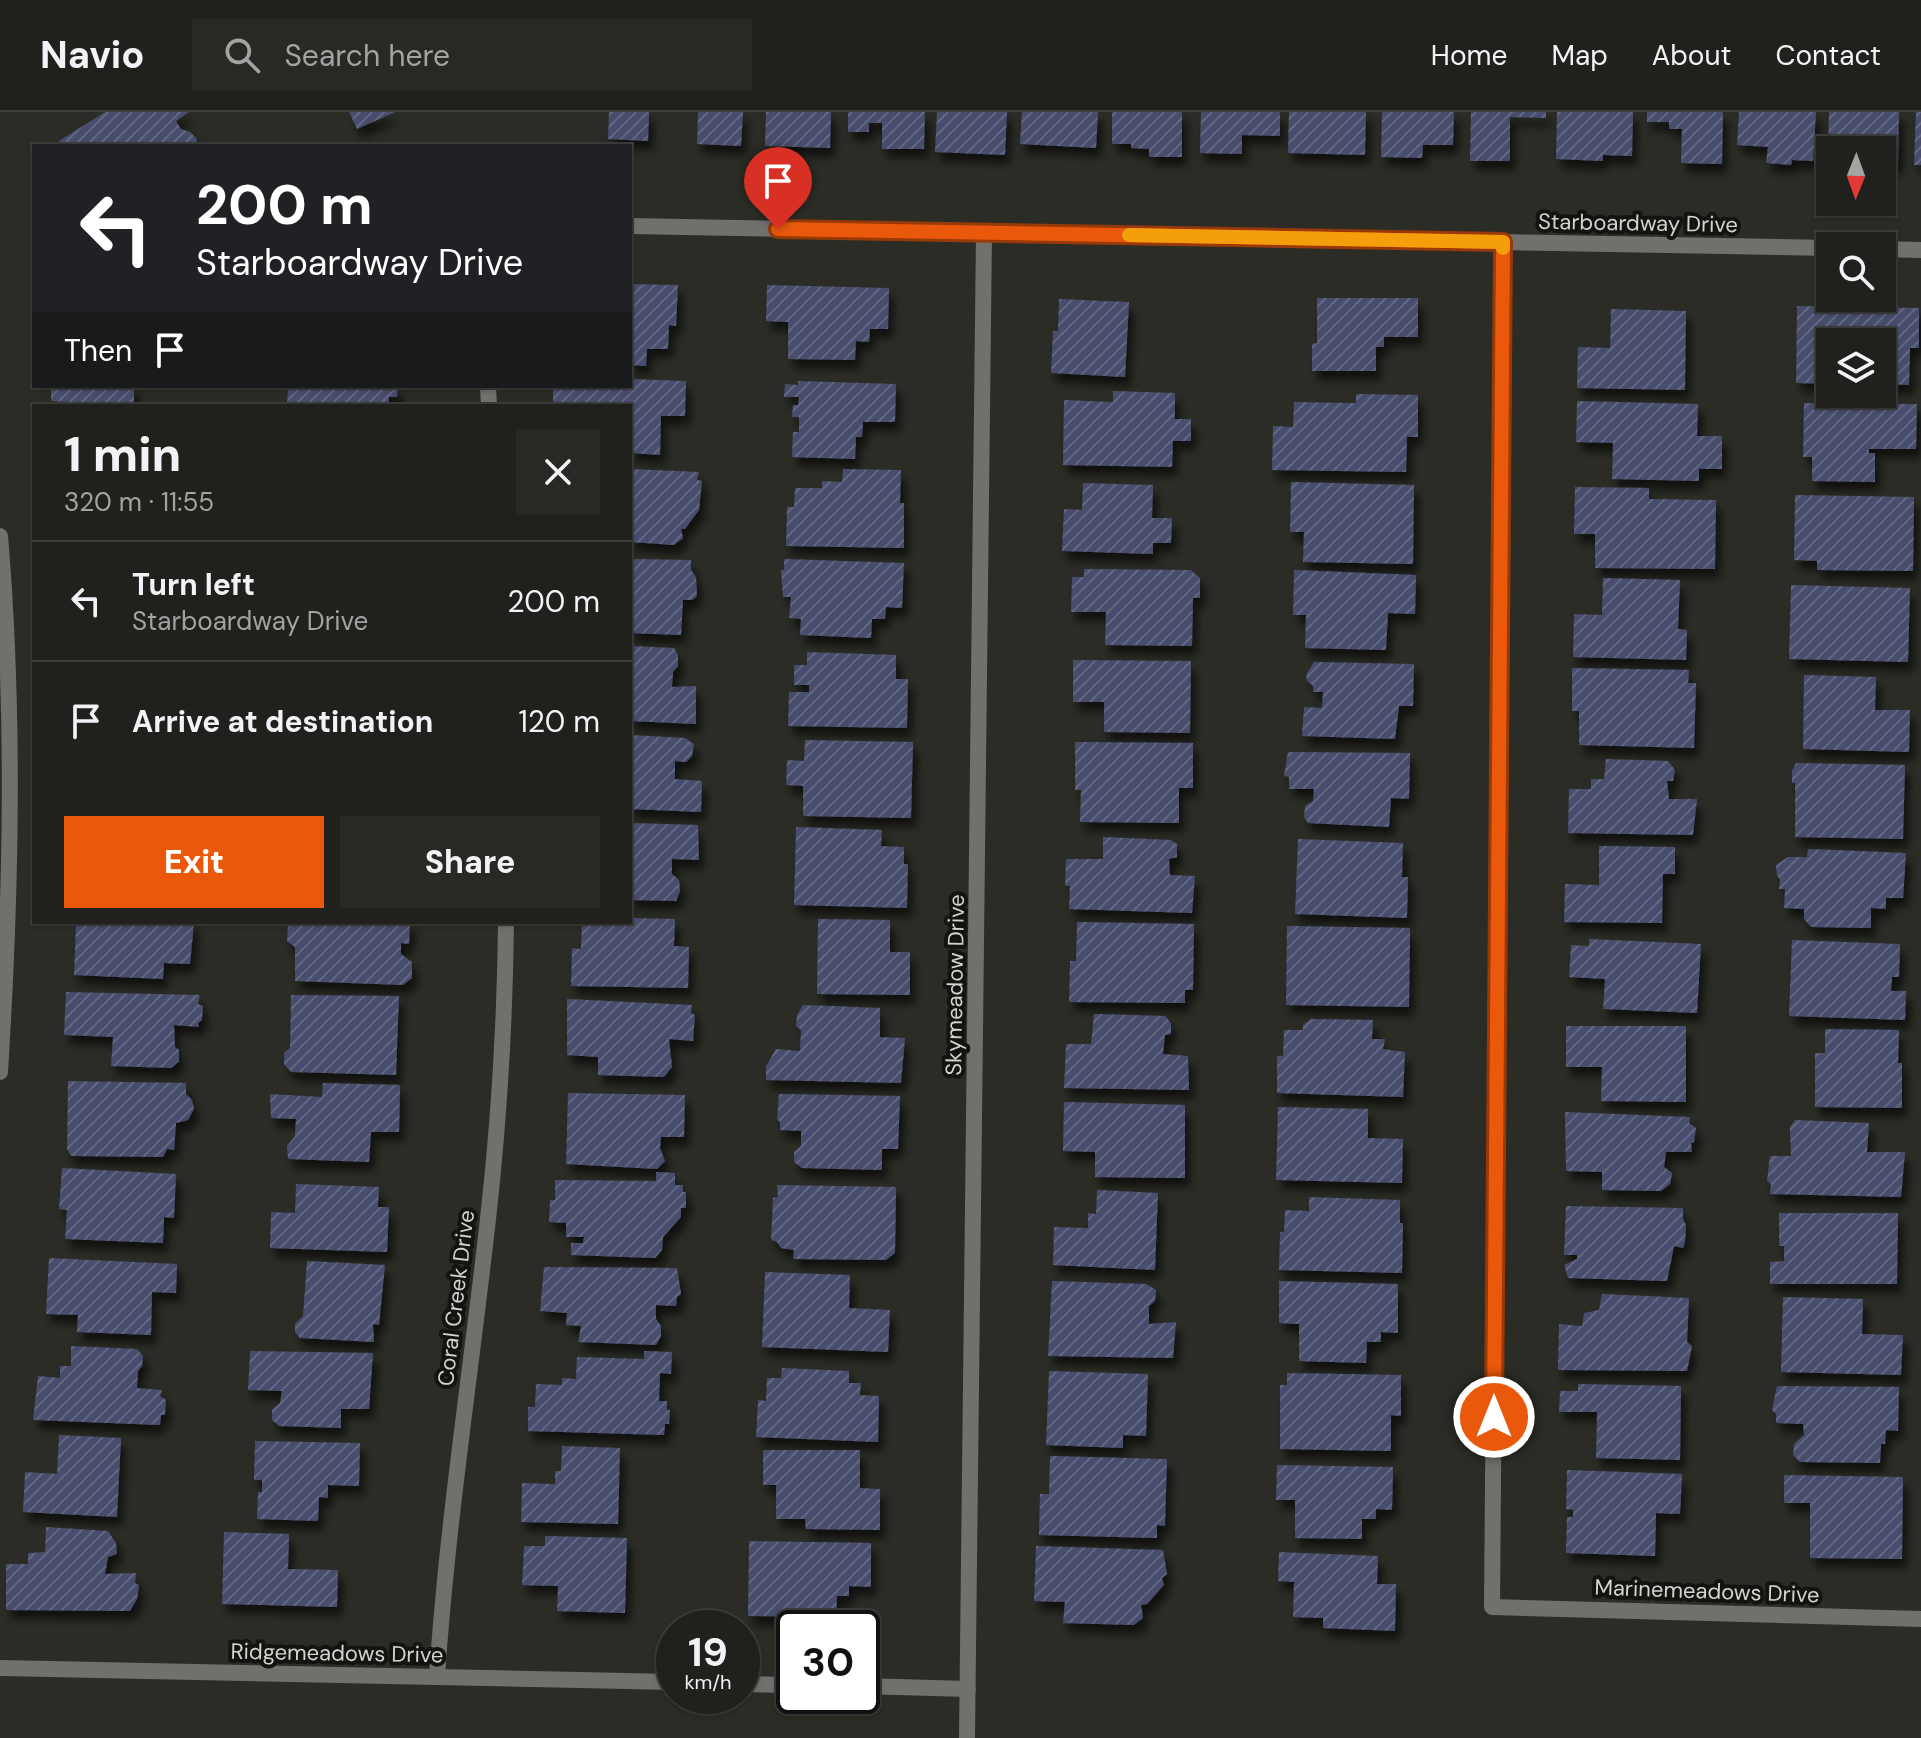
<!DOCTYPE html>
<meta charset="utf-8">
<style>
body{margin:0;font-family:"DM Sans",sans-serif;background:#282925;color:#f1f3f6;height:100vh;display:flex;flex-direction:column;font-size:30px;white-space:nowrap}
*{box-sizing:border-box;margin:0}
p{font-size:26px;color:#a2a3a3}
.icon{flex:none;width:44px;height:44px;fill:none;stroke:currentColor;stroke-width:2;stroke-linecap:round;stroke-linejoin:round}
.map{position:relative;flex:1;overflow:hidden}
.drawer{position:absolute;left:32px;top:292px;width:600px;height:520px;display:flex;flex-direction:column;background:#20211c;border-radius:0px;box-shadow:0 2px 6px #0004,0 0 0 2px #3d3e3b}
.drawer>*{flex:none}
.banner{position:absolute;left:32px;top:32px;width:600px;height:244px;border-radius:0px;box-shadow:0 2px 6px #0004,0 0 0 2px #3d3e3b;background:#202124;color:#fff;overflow:hidden}
.needle{width:52px;rotate:181deg}
.fabs{position:absolute;left:1816px;top:24px;display:grid;gap:16px}
.fabs a{display:grid;place-items:center;width:80px;height:80px;border-radius:0px;background:#20211c;box-shadow:0 2px 6px #0004,0 0 0 2px #3d3e3b;font-size:40px}
.speed{position:absolute;left:656px;top:1498px;display:flex;gap:16px;font-size:40px;font-weight:700;text-align:center}
.speed>*{display:grid;place-content:center;width:104px;height:104px;border-radius:50%;background:#20211c;box-shadow:0 2px 6px #0004,0 0 0 2px #3d3e3b;line-height:1}
.speed small{font-size:20px;font-weight:400}
.speed .limit{border:4px solid #111;border-radius:12px;background:#fff;color:#111}
.pin{position:absolute;display:grid;place-items:center;width:68px;height:68px;color:#fff;margin:-82px -34px;border-radius:50% 50% 50% 0;rotate:-45deg;box-shadow:0 0 8px #0007}
.pin .icon{rotate:45deg}
.me{position:absolute;width:88px;margin:-44px;rotate:0deg;stroke-linejoin:round;filter:drop-shadow(0 0 6px #0008)}
.turn{display:flex;align-items:center;gap:28px;height:168px;padding:0 32px;font-size:36px}
.turn .icon{width:104px;height:104px;stroke-width:2.5}
.turn b{display:block;font-size:56px;line-height:68px}
.then{display:flex;align-items:center;height:76px;padding:0 32px;background:#0003;gap:16px;font-size:30px}
.round{display:grid;place-items:center;flex:none;width:84px;height:84px;border-radius:0px;background:#282925}
.overview{display:flex;align-items:center;justify-content:space-between;height:136px;padding:0 32px}
h1{font-size:48px;font-weight:800;line-height:60px}
.button{display:flex;gap:16px;margin-top:auto;padding:16px 32px}
.button a{flex:1;height:92px;border-radius:0px;background:#ea580c;color:#fff;font-size:32px;font-weight:800;line-height:92px;text-align:center}
.button a+a{background:#282925;color:#f1f3f6}
ul{padding:0;list-style:none}
li{display:flex;align-items:center;gap:24px;height:120px;padding:0 32px;border-top:2px solid #3d3e3b}
li div{flex:1}
li b{display:block;font-size:30px}
li em{font-style:normal}
header{display:flex;align-items:center;gap:48px;box-sizing:border-box;height:112px;padding:0 40px;background:#20211c;border-bottom:2px solid #3d3e3b}
header strong{font-size:38px}
nav{display:flex;gap:44px;margin-inline-start:auto;font-size:28px}
.search{width:560px;height:72px;background:#282925;display:flex;align-items:center;gap:20px;box-sizing:border-box;padding:0 28px;border-radius:0px;color:#a2a3a3;font-size:30px}
.map>svg:first-child{display:block}
.building{fill:url(#building-hatch);filter:url(#shadow)}
.lines{fill:none;stroke-linecap:round;stroke-linejoin:round}
.street{stroke:#70716d;stroke-width:16}
.route-casing{stroke:#983908;stroke-width:20}
.route{stroke:#ea580c;stroke-width:14}
.slow{stroke:#f59e0b;stroke-width:14}
.labels{text-anchor:middle;dominant-baseline:central;stroke-width:8;stroke-linejoin:round;paint-order:stroke}
.street-label{font-size:22px;fill:#d3d4cf;stroke:#131411}
</style>
<header>
<strong>Navio</strong>
<div class="search"><svg class="icon" aria-label="search" viewBox="0 0 24 24"><circle cx="10" cy="10" r="6"/><path d="M15 15l6 6"/></svg>Search here</div>
<nav><a>Home</a><a>Map</a><a>About</a><a>Contact</a></nav>
</header>
<div class="map">
<svg width="1921" height="1626" viewBox="0 0 1921 1626">
<defs>
<pattern id="building-hatch" width="6" height="6" patternUnits="userSpaceOnUse" patternTransform="scale(2)"><rect width="6" height="6" fill="#494e6d"/><path d="M-1 1l2-2M0 6l6-6M5 7l2-2" fill="none" stroke="#626781"/></pattern>
<filter id="shadow"><feDropShadow dx="5" dy="9" stdDeviation="4" flood-color="#0009"/></filter>
</defs>
<rect width="100%" height="100%" fill="#2a2c25"/>
<g class="building">
<path d="M105 0H189L176 9 181 17 190 20 197 27 196 34H63L59 29Z"/>
<path d="M349 0H395L357 17Z"/>
<path d="M609 0H649L648 29 608 27Z"/>
<path d="M698 0H743L741 34 697 32Z"/>
<path d="M766 0H831L830 36 765 34Z"/>
<path d="M848 0H925L924 37H882V11H869V20H848Z"/>
<path d="M937 0H1007L1005 43 935 40Z"/>
<path d="M1022 0H1098L1096 36 1020 32Z"/>
<path d="M1112 0H1182V45H1149V37L1131 36V32H1112Z"/>
<path d="M1201 0H1280V24L1242 23V42L1200 41Z"/>
<path d="M1289 0H1366L1365 43 1288 41Z"/>
<path d="M1382 0H1454L1453 33H1423L1422 46 1381 45Z"/>
<path d="M1471 0H1546V6L1510 5V49H1470Z"/>
<path d="M1557 0H1633L1632 44 1603 43V49L1556 47Z"/>
<path d="M1647 0H1723L1722 52 1681 51 1682 17H1669V10H1647Z"/>
<path d="M1739 0H1816L1813 49 1792 48 1791 53 1766 51 1768 35 1737 33Z"/>
<path d="M1829 0H1899L1898 52 1882 51V38H1828Z"/>
<path d="M1916 0H1921V53H1914Z"/>
<path d="M630 172 678 173 676 214 669 213 668 237H647L646 254 630 253Z"/>
<path d="M767 173 889 176 888 217H870L869 230 856 229 855 248 788 247V210L766 209Z"/>
<path d="M1317 186H1418V225H1384V235H1376V259H1312V232L1317 231Z"/>
<path d="M1059 187 1129 190 1125 265 1051 261 1053 219H1058Z"/>
<path d="M1797 194 1919 196V236H1910L1909 273 1882 272V230H1830V272L1796 271Z"/>
<path d="M1611 197 1686 199 1685 278 1577 276 1578 235 1610 236Z"/>
<path d="M630 267 686 269 685 304H661L660 343 630 341V294H553V274H630Z"/>
<path d="M798 269 896 272 895 310H863L862 325H856L855 347 792 345 793 320H799V305H792L793 293H798L799 285H784L785 272 798 273Z"/>
<path d="M51 274H134V294L51 289Z"/>
<path d="M288 274H398L397 285H389L388 294H287Z"/>
<path d="M1113 279 1175 281V307H1191V329H1173L1172 355 1063 353 1064 288 1113 290Z"/>
<path d="M1356 282 1418 283V325H1407L1406 360 1272 358 1273 314 1293 315 1294 290 1356 291Z"/>
<path d="M1577 289 1698 292 1697 324H1722V357H1699V369L1612 367 1613 331 1576 330Z"/>
<path d="M1804 291 1917 292 1916 337H1869V341H1875V370L1812 369V345H1803Z"/>
<path d="M630 357 699 360 697 368 702 369 699 398 685 417H681L683 426 674 433 630 430Z"/>
<path d="M843 357 901 358 900 391H904V436L786 434 787 395H794L795 376H822V369L842 370Z"/>
<path d="M1291 370 1414 373 1413 452 1303 450 1304 420H1290Z"/>
<path d="M1083 371 1153 373 1152 406H1172L1171 431H1153V442L1062 439 1064 397 1082 398Z"/>
<path d="M1575 375 1649 376V387L1716 388 1715 457 1595 456V422H1574Z"/>
<path d="M1795 383 1914 385 1913 459 1817 458V449L1794 448Z"/>
<path d="M630 447 691 448V458L696 465 697 484 692 488H683L681 523 630 521Z"/>
<path d="M784 447 904 451 902 496 886 495 885 507H872L871 526 800 523 801 507 789 506 791 485H783L781 458H784Z"/>
<path d="M1084 457 1191 458 1200 466V486H1193L1192 534 1105 533 1106 500H1071L1072 465H1084Z"/>
<path d="M1294 458 1416 463 1415 502 1388 501 1386 538 1305 536 1306 503H1293Z"/>
<path d="M1603 466 1680 468 1678 517 1687 518 1686 548 1573 545 1574 502 1602 503Z"/>
<path d="M1791 473 1910 476 1908 550 1789 547Z"/>
<path d="M630 534 674 536 678 543V554L673 560 672 575 696 574V612L630 609Z"/>
<path d="M807 540 896 543V567H908L907 616 788 614 789 580H809V573H794V553H807Z"/>
<path d="M1073 548 1191 549 1190 621 1104 620V590H1073Z"/>
<path d="M1314 550 1414 552 1413 594H1399L1395 627 1302 624 1304 595 1322 596 1323 580H1313V574L1307 569 1306 563Z"/>
<path d="M1572 556 1689 558 1688 571H1696L1694 636 1579 633V599H1572Z"/>
<path d="M1804 563 1876 565 1875 598H1910L1909 640 1803 637Z"/>
<path d="M630 623 685 626 694 632 692 644 686 650 675 649V667L702 669 701 700 630 697Z"/>
<path d="M805 628 913 630 911 706 803 704V674L786 673 787 648 804 649Z"/>
<path d="M1075 630 1193 631V676H1179V711L1080 710 1081 678H1075Z"/>
<path d="M1288 640 1410 641 1409 687 1391 686 1389 715 1308 711 1304 705 1305 694 1313 689 1314 677H1289V665L1284 664Z"/>
<path d="M1606 647 1668 649 1675 658 1673 669H1667L1669 687H1697L1693 723 1568 721 1569 677H1591V667H1604Z"/>
<path d="M1796 651 1905 653 1903 727 1795 725V671H1792V659Z"/>
<path d="M630 711 698 713 699 748 672 747V762L679 768 680 779 676 789 630 788Z"/>
<path d="M796 715 882 718 881 734 904 735V752H908L907 796 794 793Z"/>
<path d="M1103 725 1171 728 1177 732V745L1169 747 1170 763 1195 764 1192 801 1069 797 1070 774H1065L1066 747H1103Z"/>
<path d="M1298 727 1403 731 1402 765H1408L1407 806 1295 802Z"/>
<path d="M1599 734 1675 735V762H1663L1662 811 1564 810 1565 772 1599 773Z"/>
<path d="M1808 737 1906 741 1903 786H1886V797L1871 796V816L1811 815 1804 807V797L1784 796 1785 777H1779L1780 767 1777 764 1776 753 1788 745H1807Z"/>
<path d="M630 806 675 807 674 834 689 835 688 876 571 874 572 836 581 837 582 810H630Z"/>
<path d="M818 807 890 808V840H910V883L817 882Z"/>
<path d="M76 810H194L190 852 164 851 163 867 74 863Z"/>
<path d="M295 810H410L409 832 401 831V842L412 850V866L403 873 295 869V835L287 829 288 815Z"/>
<path d="M1077 810 1194 812 1193 878H1185V891L1069 890 1070 849H1076Z"/>
<path d="M1287 814 1410 816 1409 895 1286 893Z"/>
<path d="M1589 827 1701 832 1697 901 1603 897 1605 867 1569 865 1571 833 1589 834Z"/>
<path d="M1792 828 1900 832 1899 865H1892L1891 879H1906L1905 908 1789 904Z"/>
<path d="M66 880 200 883 198 892 203 894 202 908 198 911 199 915 174 913 175 935 179 938V949L171 956 111 954 113 925 64 923Z"/>
<path d="M291 883 399 884 396 963 291 960 284 952V941L290 936Z"/>
<path d="M567 887 692 893 691 901 695 903 693 929 669 927 672 955 664 965 598 963V945L567 943Z"/>
<path d="M803 893 880 896V925L905 926 901 971 766 968V954L776 937 800 939 801 918 796 914 797 903Z"/>
<path d="M1094 902 1165 904 1171 911V922L1165 923 1163 942 1188 944 1189 978 1064 976 1066 932H1091Z"/>
<path d="M1311 907 1373 908 1372 927H1385L1383 937 1405 940 1403 985 1277 981V944H1283L1284 918H1303V913Z"/>
<path d="M1566 914H1686V990L1601 989 1602 955H1566Z"/>
<path d="M1825 917 1899 918 1898 951H1902V996L1815 995V941H1825Z"/>
<path d="M68 969 186 971V982L192 988 194 997 188 1008 176 1011 174 1038 167 1037 163 1045 71 1044 67 1037Z"/>
<path d="M323 971 400 973 399 1020H371L369 1050 288 1047 287 1034 295 1024 296 1007 271 1006 270 982 322 985Z"/>
<path d="M568 981 685 983 684 1025H661L660 1036 665 1049 657 1057 566 1052Z"/>
<path d="M779 982 900 984 898 1037H882V1058L802 1056 794 1050V1040L801 1034V1019L780 1018V1010L777 1007Z"/>
<path d="M1064 990 1185 993V1066L1095 1065V1040L1063 1039Z"/>
<path d="M1278 995 1368 997V1026L1403 1027 1402 1071 1276 1068Z"/>
<path d="M1565 1000 1690 1005 1689 1011 1696 1016 1694 1030 1691 1031 1692 1040H1666L1664 1055 1672 1061 1670 1072 1661 1079 1602 1078V1060L1566 1059Z"/>
<path d="M1795 1008 1869 1011 1867 1040H1905L1901 1085 1770 1082 1771 1072 1767 1069 1770 1044H1791L1790 1015Z"/>
<path d="M62 1056 176 1062 174 1106 164 1105 163 1131 65 1127 67 1098 59 1097Z"/>
<path d="M656 1060 675 1061V1073H683V1080H686V1096H681V1105L663 1125 662 1138 655 1146 571 1143V1131H583L584 1125H566V1111L549 1110 550 1088H555V1068L656 1069Z"/>
<path d="M296 1072 379 1075 378 1095H389L387 1140 270 1136 271 1100 295 1101Z"/>
<path d="M777 1073 896 1075 895 1141 886 1148 793 1147 794 1138 781 1136 777 1130 771 1128 773 1086 778 1085Z"/>
<path d="M1097 1078 1158 1081 1155 1158 1053 1153 1054 1115 1088 1116V1101L1096 1102Z"/>
<path d="M1309 1085 1400 1088V1111H1403L1402 1161 1279 1158 1280 1120H1284L1285 1098 1309 1099Z"/>
<path d="M1566 1094 1683 1096V1107L1686 1113 1685 1130 1683 1136 1674 1134 1667 1169 1568 1166 1564 1153 1577 1147V1143H1564Z"/>
<path d="M1779 1101H1898L1897 1172H1770V1150L1784 1149V1134H1779Z"/>
<path d="M49 1146 177 1152 176 1181 152 1180 151 1223 77 1220 78 1203 46 1202Z"/>
<path d="M307 1149 385 1153 379 1213 373 1212 374 1230 300 1226 295 1220V1212L303 1204Z"/>
<path d="M544 1155 677 1156 681 1182 677 1185 676 1194 656 1193V1207L661 1214V1224L656 1233 578 1230 581 1214 566 1213 567 1201 540 1199Z"/>
<path d="M765 1160 850 1163 849 1196 890 1198 888 1240 762 1235Z"/>
<path d="M1052 1169 1146 1172 1156 1178 1155 1189 1149 1194V1212L1176 1210 1173 1246 1048 1244Z"/>
<path d="M1279 1169 1398 1172V1221L1381 1220V1230H1367L1366 1251 1299 1249V1212L1279 1211Z"/>
<path d="M1602 1182 1689 1186 1687 1230 1692 1234 1687 1259 1558 1258 1559 1212 1582 1214 1584 1201 1599 1198Z"/>
<path d="M1783 1185 1863 1187 1862 1222 1903 1223 1901 1263 1781 1260Z"/>
<path d="M71 1234 137 1237 143 1244 142 1254 138 1259 137 1276 162 1278 160 1284 166 1288 165 1303H161L160 1313 33 1308 38 1264 60 1266V1254H71Z"/>
<path d="M250 1239 373 1241 369 1297H341V1316L279 1314 272 1308V1298L280 1291 282 1279 248 1278Z"/>
<path d="M644 1239 672 1240 671 1262 660 1261 659 1289H667V1298H670L669 1312H665L664 1323 528 1319V1295H535L536 1272 562 1273V1266L576 1267 577 1245 644 1247Z"/>
<path d="M782 1256 849 1259V1271H861L860 1283 879 1284 878 1330 756 1325 758 1288 766 1289 767 1266H781Z"/>
<path d="M1049 1259 1148 1262 1146 1324 1123 1323V1336L1046 1333Z"/>
<path d="M1287 1261 1401 1263V1304L1391 1303V1339L1280 1337V1273H1287Z"/>
<path d="M1578 1272 1681 1274 1680 1348 1596 1346 1597 1300H1559L1560 1279H1578Z"/>
<path d="M1777 1274 1899 1275 1898 1319 1886 1318 1885 1332H1881L1880 1351 1800 1350 1793 1343 1794 1332 1804 1323 1803 1312 1776 1311V1302L1772 1298Z"/>
<path d="M59 1323 121 1326 117 1405 23 1400 25 1360 57 1362Z"/>
<path d="M255 1329 360 1331 359 1374 328 1373V1386L319 1385 318 1409 257 1407 258 1380H262V1368H254Z"/>
<path d="M562 1334 620 1336 618 1412 521 1410 522 1371 555 1372V1359H561Z"/>
<path d="M763 1338H860V1376L880 1377V1418L806 1417 805 1407H776V1373H763Z"/>
<path d="M1050 1344 1167 1347 1165 1414 1157 1413V1426L1039 1423 1040 1382H1049Z"/>
<path d="M1277 1353 1393 1355 1392 1398 1376 1397V1407H1362V1427L1295 1426V1388H1276Z"/>
<path d="M1567 1358 1682 1362 1680 1402 1656 1401 1655 1444 1566 1441 1567 1405H1573V1398L1566 1397Z"/>
<path d="M1784 1363 1903 1365 1902 1447 1810 1446V1391H1784Z"/>
<path d="M46 1415 108 1419 116 1431 117 1442 108 1445 105 1462 136 1461 135 1471 139 1473 137 1487 130 1499 6 1498V1452H28V1441L45 1440Z"/>
<path d="M224 1420 289 1422 288 1457 338 1458 337 1495 222 1492Z"/>
<path d="M545 1424 627 1426 625 1501 557 1499 558 1474 522 1473 524 1434H545Z"/>
<path d="M749 1429 871 1431V1475L849 1474V1484H837L836 1505 748 1504Z"/>
<path d="M1036 1434 1163 1438 1167 1462 1162 1466 1164 1473 1147 1492 1141 1493 1143 1506 1134 1513 1063 1511 1065 1490 1034 1489Z"/>
<path d="M1279 1440 1378 1444 1377 1472H1396L1395 1519 1323 1516V1506L1293 1505 1294 1470 1278 1469Z"/>
</g>
<g class="lines">
<g class="street">
<path d="M630 114 1830 136"/>
<path d="M1503 130 1492 1495 1921 1507"/>
<path d="M1882 137 1921 138"/>
<path d="M488 274 489 294"/>
<path d="M0 424C15 602 11 782 0 960"/>
<path d="M0 1556 674 1570"/>
<path d="M437 1565C447 1412 471 1260 488 1107 499 1009 505 909 506 810"/>
<path d="M742 1572 794 1573"/>
<path d="M862 1574 968 1577"/>
<path d="M967 1626 984 121"/>
</g>
</g>
<g class="lines">
<defs>
<path id="route" d="M778 117 1503 130 1494 1305"/>
</defs>
<use href="#route" class="route-casing"/>
<use href="#route" class="route"/>
<path class="slow" d="M1129 123 1503 130V136"/>
</g>
<g class="labels">
<g class="street-label">
<text transform="translate(1638 111) rotate(1)">Starboardway Drive</text>
<text transform="translate(955 873) rotate(-89)">Skymeadow Drive</text>
<text transform="translate(456 1186) rotate(-83)">Coral Creek Drive</text>
<text transform="translate(1707 1479) rotate(2)">Marinemeadows Drive</text>
<text transform="translate(337 1541) rotate(1)">Ridgemeadows Drive</text>
</g>
</g>
</svg>
<div class="fabs">
<a><svg class="needle" viewBox="-14 -14 28 28"><path d="M0-13l5 13h-10z" fill="#e53935"/><path d="M0 13l5-13h-10z" fill="#a2a3a3"/></svg></a>
<a><svg class="icon" aria-label="search" viewBox="0 0 24 24"><circle cx="10" cy="10" r="6"/><path d="M15 15l6 6"/></svg></a>
<a><svg class="icon" aria-label="layers" viewBox="0 0 24 24"><path d="M12 4l9 5-9 5-9-5zM3 14l9 5 9-5"/></svg></a>
</div>
<div class="speed"><div>19<small>km/h</small></div><div class="limit">30</div></div>
<div class="pin" style="left:778px;top:117px;background:#d93025"><svg class="icon" aria-label="arrive" viewBox="0 0 24 24"><path d="M6 21V4h12l-3 4 3 4H6"/></svg></div>
<svg class="me" style="left:1494px;top:1305px" viewBox="-20 -20 40 40"><circle r="17" fill="#ea580c" stroke="#fff" stroke-width="3"/><path d="M0-11L8 9 0 5-8 9z" fill="#fff"/></svg>
<div class="banner">
<div class="turn"><svg class="icon" aria-label="left" viewBox="0 0 24 24"><path d="M17 20v-9H6M10 6l-5 5 5 5"/></svg><div><b>200 m</b>Starboardway Drive</div></div>
<div class="then">Then<svg class="icon" aria-label="arrive" viewBox="0 0 24 24"><path d="M6 21V4h12l-3 4 3 4H6"/></svg></div>
</div>
<section class="drawer">
<div class="overview"><div><h1>1 min</h1><p>320 m · 11:55</p></div><a class="round"><svg class="icon" aria-label="close" viewBox="0 0 24 24"><path d="M6 6l12 12M18 6L6 18"/></svg></a></div>
<ul>
<li><svg class="icon" aria-label="left" viewBox="0 0 24 24"><path d="M17 20v-9H6M10 6l-5 5 5 5"/></svg><div><b>Turn left</b><p>Starboardway Drive</p></div><em>200 m</em></li>
<li><svg class="icon" aria-label="arrive" viewBox="0 0 24 24"><path d="M6 21V4h12l-3 4 3 4H6"/></svg><div><b>Arrive at destination</b></div><em>120 m</em></li>
</ul>
<div class="button"><a>Exit</a><a>Share</a></div>
</section>
</div>
